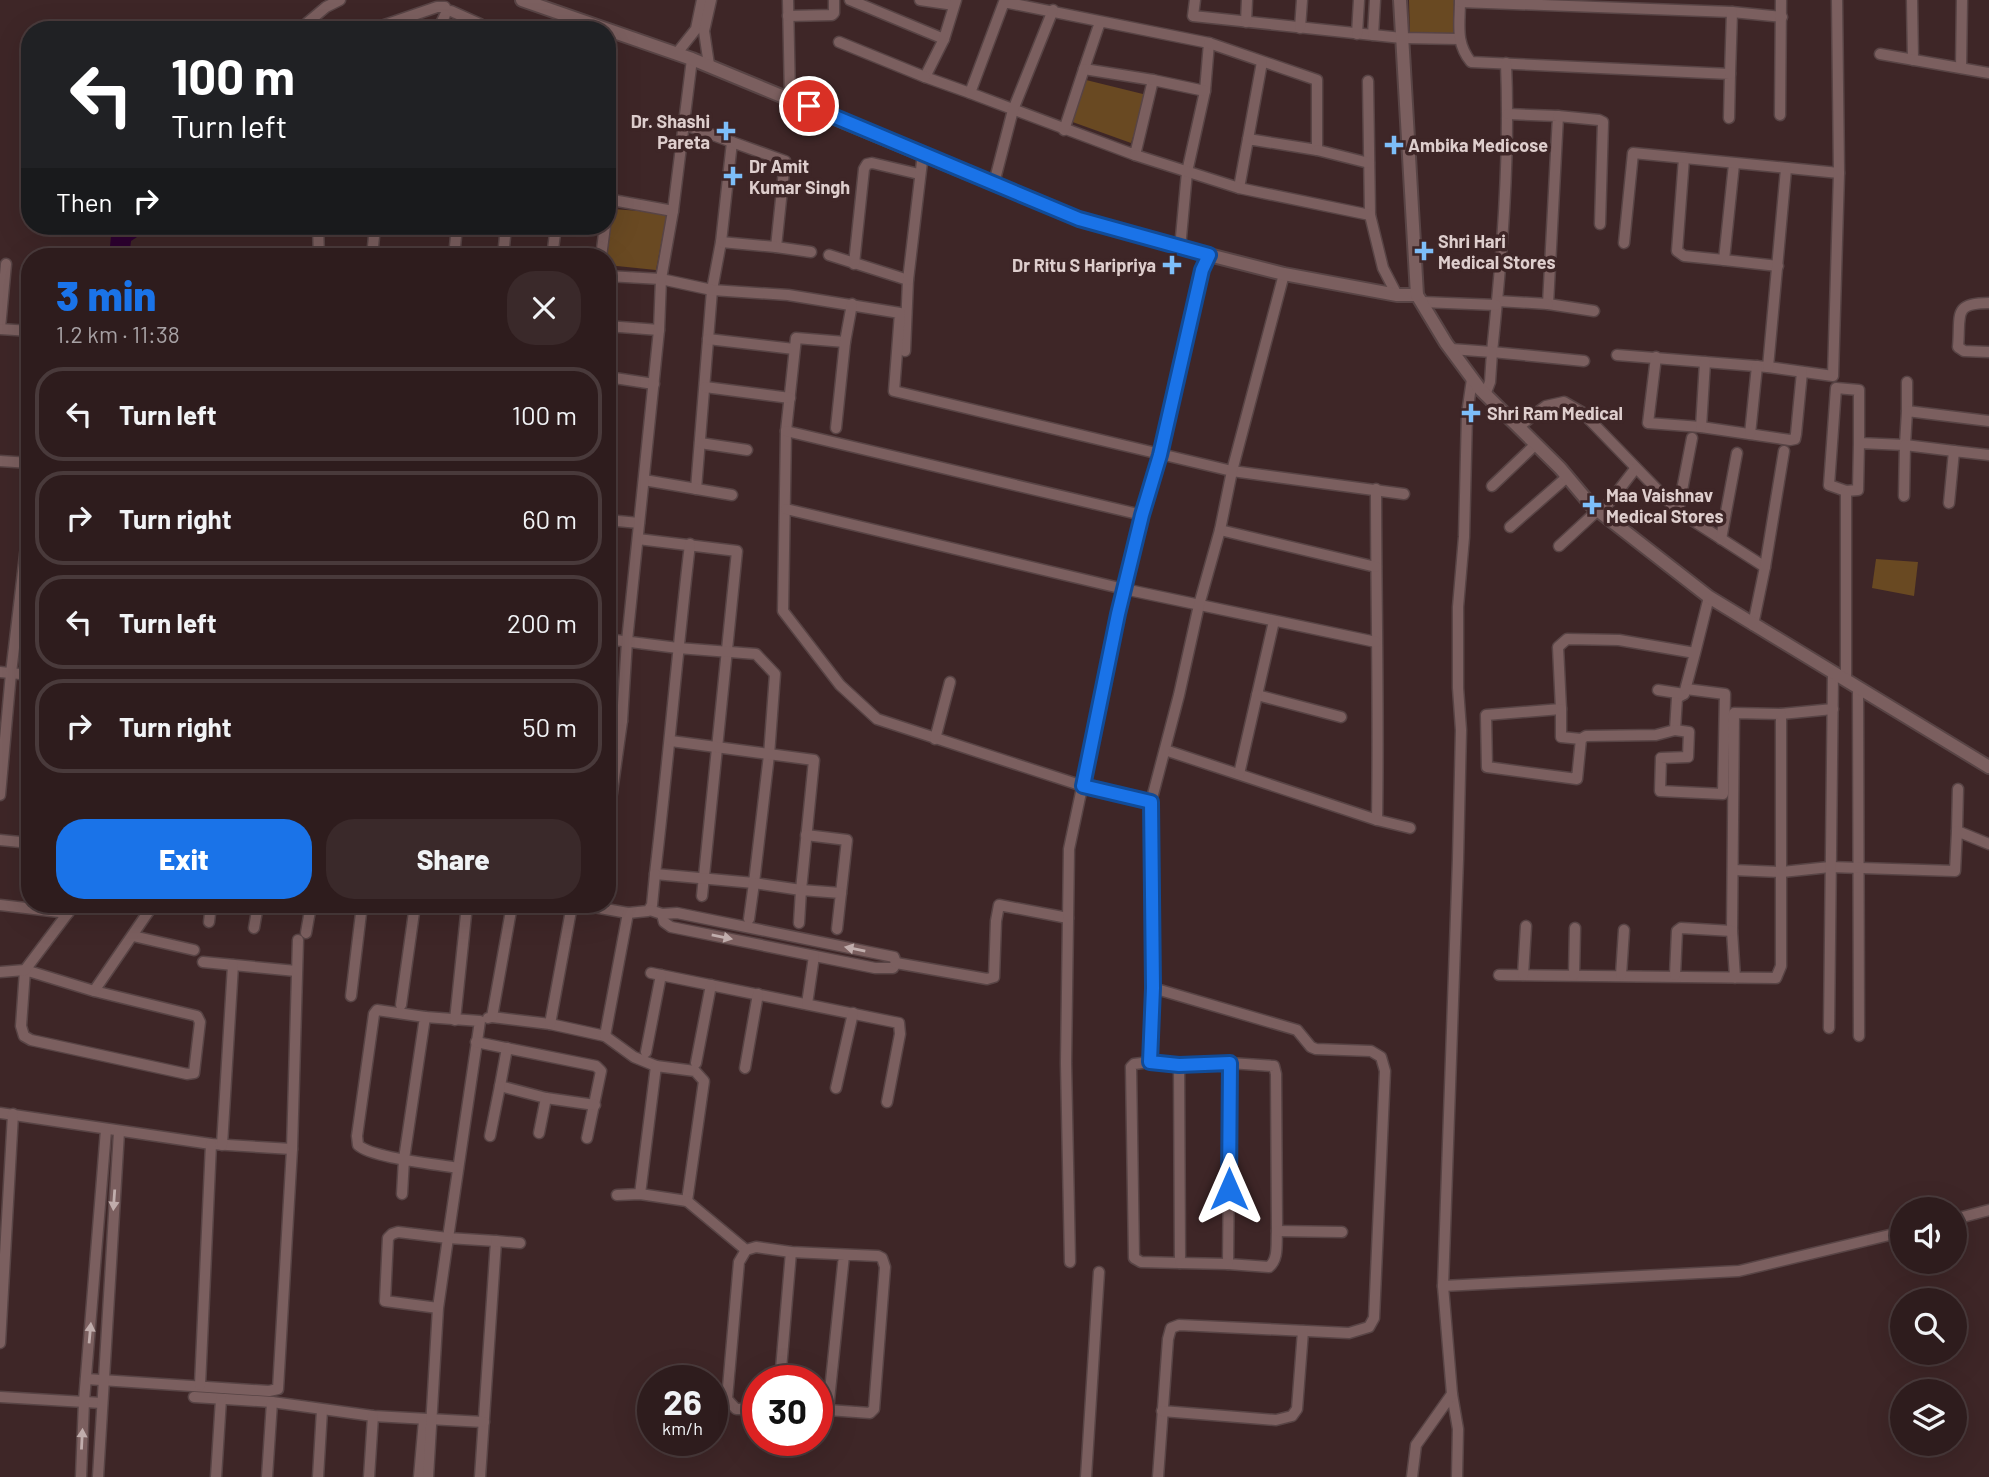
<!DOCTYPE html>
<meta charset="utf-8">
<style>
body{margin:0;font-family:Barlow,sans-serif;background:#3a292a;color:#f1f3f6;height:100vh;display:flex;flex-direction:column;font-size:26px;white-space:nowrap}
*{box-sizing:border-box;margin:0}
p{font-size:23px;color:#a7a1a4}
.icon{flex:none;width:38px;height:38px;fill:none;stroke:currentColor;stroke-width:2;stroke-linecap:round;stroke-linejoin:round}
.map{position:relative;flex:1;overflow:hidden}
.details{position:absolute;left:21px;top:248px;width:595px;height:665px;display:flex;flex-direction:column;background:#2e1c1d;border-radius:28px;box-shadow:0 7px 28px #0002,0 0 0 2px #493a3b}
.details>*{flex:none}
.top-card{position:absolute;left:21px;top:21px;width:595px;height:214px;border-radius:28px;box-shadow:0 7px 28px #0002,0 0 0 2px #493a3b;background:#202124;color:#fff;overflow:hidden}
.controls{position:absolute;left:1890px;top:1197px;display:grid;gap:14px}
.controls a{display:grid;place-items:center;width:77px;height:77px;border-radius:50%;background:#2e1c1d;box-shadow:0 7px 28px #0002,0 0 0 2px #493a3b;font-size:35px}
.speed{position:absolute;left:637px;top:1365px;display:flex;gap:14px;font-size:35px;font-weight:700;text-align:center}
.speed>*{display:grid;place-content:center;width:91px;height:91px;border-radius:50%;background:#2e1c1d;box-shadow:0 7px 28px #0002,0 0 0 2px #493a3b;line-height:1}
.speed small{font-size:18px;font-weight:400}
.speed .limit{border:10px solid #d22;background:#fff;color:#111}
.pin{position:absolute;display:grid;place-items:center;width:60px;height:60px;color:#fff;margin:-30px;border:4px solid #fff;border-radius:50%;box-shadow:0 2px 7px #0007}
.me{position:absolute;width:77px;margin:-38px;rotate:0deg;stroke-linejoin:round;filter:drop-shadow(0 0 5px #0008)}
.turn{display:flex;align-items:center;gap:24px;height:147px;padding:0 35px;font-size:32px}
.turn .icon{width:91px;height:91px;stroke-width:2.5}
.turn b{display:block;font-size:49px;line-height:60px}
.then{display:flex;align-items:center;height:66px;padding:0 35px;background:#0003;gap:14px;font-size:26px}
.round{display:grid;place-items:center;flex:none;width:74px;height:74px;border-radius:28px;background:#3a292a}
.overview{display:flex;align-items:center;justify-content:space-between;height:119px;padding:0 35px}
h1{font-size:42px;font-weight:800;line-height:52px;color:#1a73e8}
.primary-button{display:flex;gap:14px;margin-top:auto;padding:14px 35px}
.primary-button a{flex:1;height:80px;border-radius:28px;background:#1a73e8;color:#fff;font-size:28px;font-weight:800;line-height:80px;text-align:center}
.primary-button a+a{background:#3a292a;color:#f1f3f6}
ul{padding:0;list-style:none}
li{display:flex;align-items:center;gap:21px;height:94px;margin:0 14px 10px;padding:0 21px;border:4px solid #493a3b;border-radius:28px}
li div{flex:1}
li b{display:block;font-size:26px}
li em{font-style:normal}
.map>svg:first-child{display:block}
.green{fill:#694922}
.water{fill:#2e0031}
.lines{fill:none;stroke-linecap:round;stroke-linejoin:round}
.minor-casing{stroke:#584445;stroke-width:13}
.tertiary-casing{stroke:#584445;stroke-width:16}
.minor{stroke:#7b5f5f;stroke-width:10}
.tertiary{stroke:#7b5f5f;stroke-width:12}
.oneway{fill:#c0adac}
.route-casing{stroke:#114b97;stroke-width:18}
.route{stroke:#1a73e8;stroke-width:12}
.poi-dot{fill:#7dbef9;stroke:#3e2627;stroke-width:2.5}
.labels{text-anchor:middle;dominant-baseline:central;stroke-width:7;stroke-linejoin:round;paint-order:stroke}
.poi-label{font-size:18px;font-weight:bold;fill:#dececd;stroke:#3e2627;text-anchor:start}
</style>
<div class="map">
<svg width="1989" height="1477" viewBox="0 0 1989 1477">
<rect width="100%" height="100%" fill="#3e2627"/>
<g class="green">
<path d="M1409 0H1454L1453 34 1410 36Z"/>
<path d="M1082 79 1147 95 1131 143 1067 120Z"/>
<path d="M613 209 667 213 656 270 607 265 606 257Z"/>
<path d="M1876 559 1918 562 1914 596 1872 588Z"/>
</g>
<path class="water" d="M112 226H133L138 233 137 237 131 241 129 257H109Z"/>
<g class="lines">
<defs>
<g id="minor">
<path d="M788 0 790 98"/>
<path d="M850 0 944 39"/>
<path d="M920 0 954 5"/>
<path d="M956 0 944 39 925 77 970 93"/>
<path d="M1195 0 1193 16 1373 35"/>
<path d="M1375 0 1373 35 1402 38 1459 39"/>
<path d="M1460 0C1460 25 1455 42 1471 62L1730 74 1729 118"/>
<path d="M1912 0 1913 60"/>
<path d="M1460 2 1732 12 1782 17"/>
<path d="M451 11 480 24 484 30"/>
<path d="M788 16 832 15 834 13V0"/>
<path d="M1100 22 1084 69 1153 80 1135 155 970 93 1004 2 1209 43 1205 91 1187 172 1180 248"/>
<path d="M1246 22 1247 0"/>
<path d="M1300 28 1302 0"/>
<path d="M308 30 307 23 326 7 340 0"/>
<path d="M370 30 437 7H445"/>
<path d="M438 30 445 15"/>
<path d="M1357 34 1359 0"/>
<path d="M839 42 925 77"/>
<path d="M1209 43 1317 80V150L1248 139 1239 188"/>
<path d="M677 53 696 29 702 0"/>
<path d="M1880 54 1989 73"/>
<path d="M1506 63C1510 159 1502 256 1492 352L1584 361"/>
<path d="M709 65 704 31 711 0"/>
<path d="M1961 68 1962 0"/>
<path d="M1730 74 1732 12"/>
<path d="M1153 80 1205 91"/>
<path d="M1368 81 1370 215"/>
<path d="M1508 114 1558 116 1548 304 1594 311"/>
<path d="M1780 115 1781 0"/>
<path d="M1558 116 1599 120 1603 122 1600 224"/>
<path d="M683 124 732 142 721 242 712 290 696 489"/>
<path d="M1064 130 1084 69"/>
<path d="M1248 139 1262 62"/>
<path d="M732 142 785 161 776 247 811 252"/>
<path d="M1317 150 1369 163"/>
<path d="M1135 155 1239 188 1370 215 1383 268 1397 295"/>
<path d="M1684 158 1677 251 1684 256 1724 260"/>
<path d="M1734 164 1724 260 1778 266"/>
<path d="M994 183 1013 110 1053 10"/>
<path d="M607 199 673 211"/>
<path d="M318 226 319 257"/>
<path d="M721 242 776 247"/>
<path d="M1624 243 1633 153 1839 173"/>
<path d="M372 252 430 257"/>
<path d="M829 255 908 280 905 351"/>
<path d="M372 257 375 226"/>
<path d="M454 257 457 226"/>
<path d="M503 257 506 226"/>
<path d="M552 257 556 226"/>
<path d="M601 257 605 226"/>
<path d="M854 264 864 169 867 164 872 163 919 174"/>
<path d="M607 276 661 279 712 290 788 295 900 313 894 391 1232 471 1404 494"/>
<path d="M908 280 923 153"/>
<path d="M1497 301 1548 304"/>
<path d="M1422 302 1496 305"/>
<path d="M1989 303C1952 303 1961 315 1958 347L1964 351 1989 352"/>
<path d="M607 326 659 330"/>
<path d="M0 328 6 264"/>
<path d="M0 329 30 331"/>
<path d="M708 339 794 349"/>
<path d="M845 342 796 338 786 431 783 611 840 685 877 719 1083 786 1151 802"/>
<path d="M1451 349 1492 352 1490 382 1485 395"/>
<path d="M1617 355 1768 367 1833 376 1839 173 1837 0"/>
<path d="M1656 357 1648 423 1701 427 1790 440 1795 439 1796 434 1802 372"/>
<path d="M1768 367 1786 169"/>
<path d="M608 377 654 384"/>
<path d="M705 387 790 398"/>
<path d="M1907 411V382"/>
<path d="M1518 427 1546 406 1564 402 1583 413 1678 511"/>
<path d="M1701 427 1705 362"/>
<path d="M836 428 845 342 852 304"/>
<path d="M786 431 1142 515"/>
<path d="M1750 434 1757 366"/>
<path d="M1692 438 1678 511 1765 567"/>
<path d="M700 443 747 450"/>
<path d="M1859 443 1858 490 1846 491 1829 485 1836 388 1859 390V443L1905 445 1907 411 1989 421"/>
<path d="M0 461 30 463"/>
<path d="M644 480 732 495"/>
<path d="M1492 486 1536 444"/>
<path d="M1376 489C1376 599 1379 710 1377 820"/>
<path d="M1904 496 1905 445 1954 451"/>
<path d="M1949 503 1954 451 1989 455"/>
<path d="M1608 504 1635 469"/>
<path d="M786 509 1124 589 1376 642"/>
<path d="M607 520 639 523"/>
<path d="M1510 527 1567 477"/>
<path d="M1220 530 1376 567"/>
<path d="M638 539 737 551 702 896"/>
<path d="M1721 539 1737 453"/>
<path d="M1559 546 1598 510"/>
<path d="M1274 621 1257 695 1341 717"/>
<path d="M1753 625 1765 567 1784 451"/>
<path d="M607 639 678 648 756 654 775 674 769 755 754 883 655 874C668 764 677 654 690 544"/>
<path d="M1695 653 1684 694 1677 698 1675 730 1656 735 1586 736 1581 739 1577 779 1487 767 1486 715 1561 709 1558 647 1567 639 1619 640 1695 653 1709 597"/>
<path d="M0 672 30 675"/>
<path d="M1846 680V491"/>
<path d="M1858 687 1859 1036"/>
<path d="M1658 690 1684 694"/>
<path d="M1561 709V737L1581 739"/>
<path d="M607 710 622 721 607 828"/>
<path d="M1781 714 1833 709"/>
<path d="M622 721 627 641 659 330 661 279 673 211 692 59"/>
<path d="M1675 730 1689 732 1688 757 1661 758 1660 791 1723 794 1725 694 1686 689"/>
<path d="M935 739 950 682"/>
<path d="M671 741 814 760 801 890 754 883 749 919"/>
<path d="M607 750 617 754"/>
<path d="M1165 750 1377 820 1410 828"/>
<path d="M1239 774 1257 695"/>
<path d="M0 795 11 673 27 538"/>
<path d="M1957 831 1958 789"/>
<path d="M806 835 847 840 841 893"/>
<path d="M0 840 30 843"/>
<path d="M1733 870 1782 872 1830 867 1955 871 1957 831 1989 844"/>
<path d="M0 905 68 913"/>
<path d="M583 905 628 913 648 911 652 905 655 874"/>
<path d="M650 910 662 914 677 913 894 957 896 963 893 968H875L671 927 664 922 662 914"/>
<path d="M209 922 211 905"/>
<path d="M799 923 801 890 841 893 837 929"/>
<path d="M254 928 258 905"/>
<path d="M306 933 311 905"/>
<path d="M133 936 194 950"/>
<path d="M203 962 296 971"/>
<path d="M896 963 987 979 994 977 996 921 999 905 1068 918"/>
<path d="M25 970 94 991 197 1016 200 1022 194 1073 187 1074 31 1040 24 1036 21 1026Z"/>
<path d="M0 972 25 970 74 905"/>
<path d="M651 973 899 1023 900 1034 887 1102"/>
<path d="M1499 975 1776 978 1781 966V714L1734 713 1732 931 1735 978"/>
<path d="M1523 975 1526 926"/>
<path d="M1574 975 1575 928"/>
<path d="M1621 975 1624 930"/>
<path d="M1675 975 1677 931 1681 928 1732 931"/>
<path d="M1153 988 1297 1030 1311 1047 1316 1049 1371 1051 1381 1057 1385 1071 1374 1318 1369 1327 1349 1333 1179 1325 1171 1328 1168 1339 1158 1477"/>
<path d="M94 991 153 905"/>
<path d="M351 996 362 905"/>
<path d="M807 1004 814 956"/>
<path d="M401 1005 415 905"/>
<path d="M425 1017 480 1021 448 1238 496 1241 480 1477"/>
<path d="M492 1017 550 1024 605 1036 634 1057 656 1066"/>
<path d="M488 1018 492 1017 512 905"/>
<path d="M455 1020 467 905"/>
<path d="M550 1024 572 905"/>
<path d="M1829 1028 1833 673"/>
<path d="M605 1036 628 913"/>
<path d="M476 1042 596 1066 601 1071 587 1138"/>
<path d="M507 1048 500 1086 546 1098 595 1105"/>
<path d="M646 1052 661 975"/>
<path d="M1150 1062 1153 988 1151 802 1179 695 1199 605 1220 530 1232 471 1284 274"/>
<path d="M696 1063 711 985"/>
<path d="M1179 1064 1150 1062 1134 1064 1131 1067 1134 1258 1141 1262 1180 1263 1179 1064 1230 1063 1228 1264 1269 1267C1279 1259 1276 1243 1277 1231L1276 1074 1274 1066 1230 1063"/>
<path d="M745 1068 758 994"/>
<path d="M836 1088 853 1013"/>
<path d="M0 1113 211 1144 292 1149"/>
<path d="M539 1133 546 1098"/>
<path d="M490 1136 500 1086"/>
<path d="M222 1145 233 965"/>
<path d="M402 1194 404 1159 425 1017 377 1010 374 1014 357 1136 358 1145C372 1158 436 1164 458 1168"/>
<path d="M617 1195 640 1194 687 1201 704 1081 695 1071 656 1066 640 1194"/>
<path d="M687 1201 746 1250"/>
<path d="M1955 1219 1989 1210"/>
<path d="M1277 1231 1342 1232"/>
<path d="M496 1241 520 1243"/>
<path d="M1070 1262 1066 1063 1069 849 1124 589 1142 515 1160 455 1202 270 1209 255"/>
<path d="M1180 1263 1228 1264"/>
<path d="M1443 1286 1458 859 1461 730 1458 688V607L1464 537 1467 414 1472 379"/>
<path d="M0 1343 13 1114"/>
<path d="M86 1379 269 1391 278 1389 292 1149 298 940"/>
<path d="M780 1381 791 1252"/>
<path d="M200 1385 211 1144"/>
<path d="M1452 1394 1458 1429 1457 1477"/>
<path d="M0 1397 102 1403"/>
<path d="M194 1397 272 1402 373 1416 484 1422"/>
<path d="M758 1409H736L727 1399 739 1262 746 1250 756 1247 791 1252 878 1256 882 1258 885 1267 874 1409 870 1413 828 1410 844 1255"/>
<path d="M817 1410H828"/>
<path d="M1162 1411 1276 1420 1292 1416 1297 1409 1303 1331"/>
<path d="M81 1477 84 1401 106 1130"/>
<path d="M98 1477 119 1132"/>
<path d="M216 1477 221 1399"/>
<path d="M267 1477 272 1402"/>
<path d="M318 1477 322 1410"/>
<path d="M369 1477 373 1416"/>
<path d="M419 1477 424 1420"/>
<path d="M428 1477 438 1308 448 1238 398 1232 392 1234 388 1238 385 1301 438 1308"/>
<path d="M1086 1477 1099 1272"/>
<path d="M1412 1477 1416 1445 1452 1394 1443 1286 1739 1271 1902 1232"/>
</g>
<g id="tertiary">
<path d="M522 0 692 59 1079 219 1209 255 1284 274 1397 295H1417"/>
<path d="M1400 0 1417 295 1446 343 1480 389 1560 468 1591 505 1709 597 1989 767"/>
</g>
</defs>
<use href="#minor" class="minor-casing"/>
<use href="#tertiary" class="tertiary-casing"/>
<use href="#minor" class="minor"/>
<use href="#tertiary" class="tertiary"/>
</g>
<defs><path id="oneway-solid" d="M-6-.8H1V-3.2L6.5 0L1 3.2V.8H-6Z" transform="scale(1.75)"/></defs>
<g class="oneway">
<use href="#oneway-solid" transform="translate(722 937) rotate(11)"/>
<use href="#oneway-solid" transform="translate(855 949) rotate(-169)"/>
<use href="#oneway-solid" transform="translate(114 1200) rotate(94)"/>
<use href="#oneway-solid" transform="translate(90 1333) rotate(-85)"/>
<use href="#oneway-solid" transform="translate(82 1439) rotate(-87)"/>
</g>
<g class="lines">
<defs>
<path id="route" d="M809 106 1079 219 1209 255 1202 270 1160 455 1142 515 1118 614 1083 786 1151 802 1153 988 1150 1062 1179 1065 1230 1063 1229 1189"/>
</defs>
<use href="#route" class="route-casing"/>
<use href="#route" class="route"/>
</g>
<g class="poi-dot">
<path d="M722.5 120.5h7v7h7v7h-7v7h-7v-7h-7v-7h7z"/>
<path d="M1390.5 134.5h7v7h7v7h-7v7h-7v-7h-7v-7h7z"/>
<path d="M729.5 165.5h7v7h7v7h-7v7h-7v-7h-7v-7h7z"/>
<path d="M1420.5 240.5h7v7h7v7h-7v7h-7v-7h-7v-7h7z"/>
<path d="M1168.5 254.5h7v7h7v7h-7v7h-7v-7h-7v-7h7z"/>
<path d="M1467.5 402.5h7v7h7v7h-7v7h-7v-7h-7v-7h7z"/>
<path d="M1588.5 494.5h7v7h7v7h-7v7h-7v-7h-7v-7h7z"/>
</g>
<g class="labels">
<g class="poi-label">
<text x="710" y="121" text-anchor="end">Dr. Shashi<tspan x="710" dy="21">Pareta</tspan></text>
<text x="1408" y="145">Ambika Medicose</text>
<text x="749" y="166">Dr Amit<tspan x="749" dy="21">Kumar Singh</tspan></text>
<text x="1438" y="241">Shri Hari<tspan x="1438" dy="21">Medical Stores</tspan></text>
<text x="1156" y="265" text-anchor="end">Dr Ritu S Haripriya</text>
<text x="1487" y="413">Shri Ram Medical</text>
<text x="1606" y="495">Maa Vaishnav<tspan x="1606" dy="21">Medical Stores</tspan></text>
</g>
</g>
</svg>
<div class="controls">
<a><svg class="icon" aria-label="sound" viewBox="0 0 24 24"><path d="M4 9h4l5-4v14l-5-4H4zM17 9q2 3 0 6"/></svg></a>
<a><svg class="icon" aria-label="search" viewBox="0 0 24 24"><circle cx="10" cy="10" r="6"/><path d="M15 15l6 6"/></svg></a>
<a><svg class="icon" aria-label="layers" viewBox="0 0 24 24"><path d="M12 4l9 5-9 5-9-5zM3 14l9 5 9-5"/></svg></a>
</div>
<div class="speed"><div>26<small>km/h</small></div><div class="limit">30</div></div>
<div class="pin" style="left:809px;top:106px;background:#d93025"><svg class="icon" aria-label="arrive" viewBox="0 0 24 24"><path d="M6 21V4h12l-3 4 3 4H6"/></svg></div>
<svg class="me" style="left:1229px;top:1189px" viewBox="-20 -20 40 40"><path d="M0-17L14 15 0 8-14 15z" fill="#1a73e8" stroke="#fff" stroke-width="4"/></svg>
<div class="top-card">
<div class="turn"><svg class="icon" aria-label="left" viewBox="0 0 24 24"><path d="M17 20v-9H6M10 6l-5 5 5 5"/></svg><div><b>100 m</b>Turn left</div></div>
<div class="then">Then<svg class="icon" aria-label="right" viewBox="0 0 24 24"><path d="M7 20v-9h11M14 6l5 5-5 5"/></svg></div>
</div>
<section class="details">
<div class="overview"><div><h1>3 min</h1><p>1.2 km · 11:38</p></div><a class="round"><svg class="icon" aria-label="close" viewBox="0 0 24 24"><path d="M6 6l12 12M18 6L6 18"/></svg></a></div>
<ul>
<li><svg class="icon" aria-label="left" viewBox="0 0 24 24"><path d="M17 20v-9H6M10 6l-5 5 5 5"/></svg><div><b>Turn left</b></div><em>100 m</em></li>
<li><svg class="icon" aria-label="right" viewBox="0 0 24 24"><path d="M7 20v-9h11M14 6l5 5-5 5"/></svg><div><b>Turn right</b></div><em>60 m</em></li>
<li><svg class="icon" aria-label="left" viewBox="0 0 24 24"><path d="M17 20v-9H6M10 6l-5 5 5 5"/></svg><div><b>Turn left</b></div><em>200 m</em></li>
<li><svg class="icon" aria-label="right" viewBox="0 0 24 24"><path d="M7 20v-9h11M14 6l5 5-5 5"/></svg><div><b>Turn right</b></div><em>50 m</em></li>
</ul>
<div class="primary-button"><a>Exit</a><a>Share</a></div>
</section>
</div>
